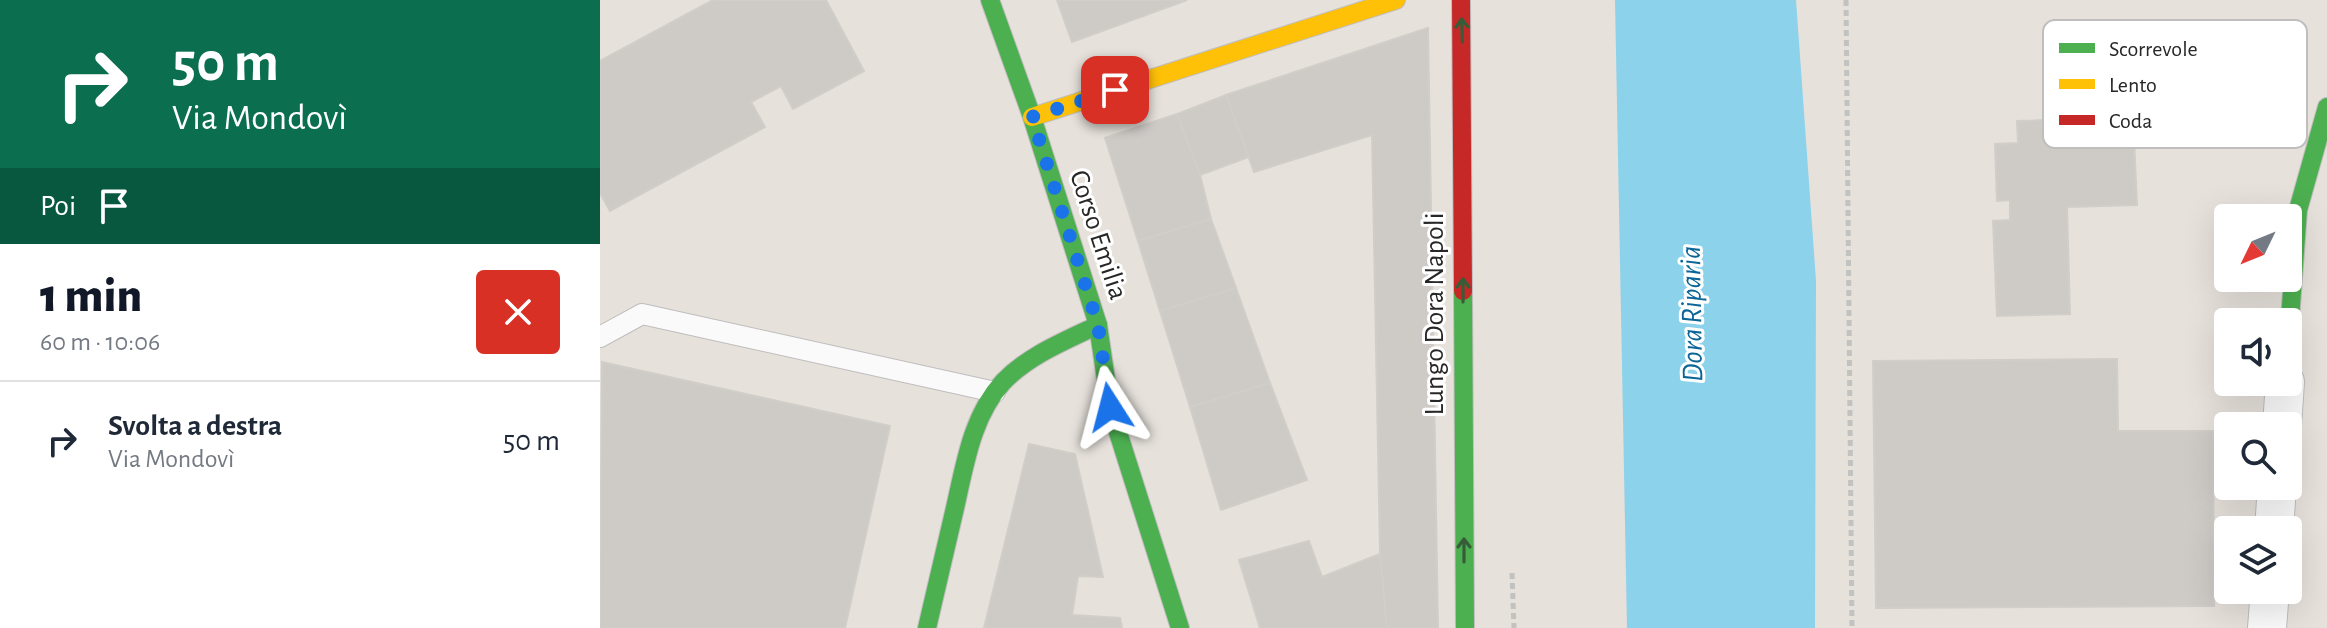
<!DOCTYPE html>
<html lang="it">
<meta charset="utf-8">
<style>
body{margin:0;font-family:"Alegreya Sans",sans-serif;background:#f6f6f7;color:#1f2937;height:100vh;display:flex;flex-direction:column;font-size:30px;white-space:nowrap}
*{box-sizing:border-box;margin:0}
p{font-size:26px;color:#747a83}
.icon{flex:none;width:44px;height:44px;fill:none;stroke:currentColor;stroke-width:2;stroke-linecap:round;stroke-linejoin:round}
.map{position:relative;flex:1;overflow:hidden}
.panel{display:flex;flex-direction:column;background:#fff;width:600px}
.panel>*{flex:none}
.banner{background:#0b6e4f;color:#fff;overflow:hidden}
.needle{width:52px;rotate:227deg}
.tools{position:absolute;left:1614px;top:204px;display:grid;gap:16px}
.tools a{display:grid;place-items:center;width:88px;height:88px;border-radius:8px;background:#fff;box-shadow:0 8px 32px #0002;font-size:40px}
.pin{position:absolute;display:grid;place-items:center;width:68px;height:68px;color:#fff;margin:-34px;border-radius:16px;box-shadow:0 4px 12px #0006}
.me{position:absolute;width:88px;margin:-44px;rotate:351deg;stroke-linejoin:round;filter:drop-shadow(0 0 6px #0008)}
.turn{display:flex;align-items:center;gap:28px;height:168px;padding:0 40px;font-size:36px}
.turn .icon{width:104px;height:104px;stroke-width:2.5}
.turn b{display:block;font-size:56px;line-height:68px}
.then{display:flex;align-items:center;height:76px;padding:0 40px;background:#0003;gap:16px;font-size:30px}
.round{display:grid;place-items:center;flex:none;width:84px;height:84px;border-radius:8px;background:#f6f6f7}
.overview{display:flex;align-items:center;justify-content:space-between;height:136px;padding:0 40px}
h1{font-size:48px;font-weight:800;line-height:60px;color:#111827}
ul{padding:0;list-style:none}
li{display:flex;align-items:center;gap:24px;height:120px;padding:0 40px;border-top:2px solid #e0e1e3}
li div{flex:1}
li b{display:block;font-size:30px}
li em{font-style:normal}
main{display:flex;flex:1;min-height:0}
.map>svg:first-child{display:block}
.water{fill:#8cd2ea}
.building{fill:#cecbc7;stroke:#d1cdc8;stroke-width:2}
.lines{fill:none;stroke-linecap:round;stroke-linejoin:round}
.lane-casing{stroke:#bfbdbd;stroke-width:22}
.street-casing{stroke:#bfbdbd;stroke-width:40}
.fast-casing{stroke:#bfbdbd;stroke-width:20}
.slow-casing{stroke:#bfbdbd;stroke-width:20}
.jam-casing{stroke:#bfbdbd;stroke-width:20}
.path{stroke:#c2c2c1;stroke-width:5;stroke-dasharray:6 4;stroke-linecap:butt}
.lane{stroke:#fbfafa;stroke-width:20}
.street{stroke:#fbfafa;stroke-width:38}
.fast{stroke:#4caf50;stroke-width:18}
.slow{stroke:#ffc107;stroke-width:18}
.jam{stroke:#c62828;stroke-width:18}
.oneway{stroke:#365d37}
.route{stroke:#1a73e8;stroke-width:14;stroke-dasharray:0 25.2}
.labels{text-anchor:middle;dominant-baseline:central;stroke-width:6;stroke-linejoin:round;paint-order:stroke}
.street-label{font-size:28px;fill:#272727;stroke:#fff}
.water-label{font-size:30px;font-style:italic;fill:#0b6697;stroke:#fff}
.key{fill:#fff;stroke:#bebebe;stroke-width:2}
.key-label{font-size:22px;fill:#272727}
</style>
<main>
<section class="panel">
<div class="banner">
<div class="turn"><svg class="icon" aria-label="right" viewBox="0 0 24 24"><path d="M7 20v-9h11M14 6l5 5-5 5"/></svg><div><b>50 m</b>Via Mondovì</div></div>
<div class="then">Poi<svg class="icon" aria-label="arrive" viewBox="0 0 24 24"><path d="M6 21V4h12l-3 4 3 4H6"/></svg></div>
</div>
<div class="overview"><div><h1>1 min</h1><p>60 m · 10:06</p></div><a class="round" style="background:#d93025;color:#fff"><svg class="icon" aria-label="close" viewBox="0 0 24 24"><path d="M6 6l12 12M18 6L6 18"/></svg></a></div>
<ul>
<li><svg class="icon" aria-label="right" viewBox="0 0 24 24"><path d="M7 20v-9h11M14 6l5 5-5 5"/></svg><div><b>Svolta a destra</b><p>Via Mondovì</p></div><em>50 m</em></li>
</ul>
</section>
<div class="map">
<svg width="1727" height="628" viewBox="0 0 1727 628">
<rect width="100%" height="100%" fill="#e6e1db"/>
<path class="water" d="M1015 0H1196L1216 281 1215 628H1027Z"/>
<g class="building">
<path d="M113 0H226L264 71 193 109 181 86 151 102 165 127 10 211 0 193V61Z"/>
<path d="M457 0H587L472 42Z"/>
<path d="M828 28 838 628H787L780 554 772 135 654 172 626 95Z"/>
<path d="M626 95 649 157 600 175 577 114Z"/>
<path d="M577 114 600 175 611 219 538 241 505 138Z"/>
<path d="M1533 117 1537 205 1467 207 1470 314 1397 316 1393 221 1410 220V200L1397 201 1395 144 1418 143 1417 121Z"/>
<path d="M611 219 636 288 560 311 538 241Z"/>
<path d="M636 288 670 383 590 407 560 311Z"/>
<path d="M1517 359 1518 431H1613L1614 606 1276 608 1273 361Z"/>
<path d="M2 362 290 426 245 628H0Z"/>
<path d="M670 383 707 480 621 510 590 407Z"/>
<path d="M429 444 475 454 503 577 478 576 472 615 520 618 522 628H384Z"/>
<path d="M709 541 722 577 780 554 787 628H660L639 560Z"/>
</g>
<g class="lines">
<defs>
<path id="lane" d="M0 337 42 314 395 392"/>
<g id="street">
<path d="M1682 426 1685 382"/>
<path d="M1674 530 1677 486"/>
<path d="M1667 628 1670 590"/>
</g>
<g id="fast">
<path d="M390 0 432 117 498 325 510 407 580 628"/>
<path d="M863 291 865 628"/>
<path d="M1688 346 1698 210 1727 107"/>
<path d="M327 628C336 588 346 548 355 508 365 464 372 416 403 382 429 355 465 341 498 325"/>
</g>
<path id="slow" d="M432 117 796 0"/>
<path id="jam" d="M861 0 863 291"/>
</defs>
<use href="#lane" class="lane-casing"/>
<use href="#street" class="street-casing"/>
<use href="#fast" class="fast-casing"/>
<use href="#slow" class="slow-casing"/>
<use href="#jam" class="jam-casing"/>
<g class="path">
<path d="M1246 0 1252 628"/>
<path d="M912 573 914 628"/>
</g>
<use href="#lane" class="lane"/>
<use href="#street" class="street"/>
<use href="#fast" class="fast"/>
<use href="#slow" class="slow"/>
<use href="#jam" class="jam"/>
</g>
<defs><path id="oneway-shaft" d="M-6 0H5M1.5-3L5.5 0L1.5 3" fill="none" stroke-width="1.6" stroke-linecap="round" stroke-linejoin="round" transform="scale(2)"/></defs>
<g class="oneway">
<use href="#oneway-shaft" transform="translate(862 30) rotate(-92)"/>
<use href="#oneway-shaft" transform="translate(863 290) rotate(-90)"/>
<use href="#oneway-shaft" transform="translate(864 550) rotate(-90)"/>
</g>
<g class="lines">
<path class="route" d="M510 407 498 325 432 117 515 90"/>
</g>
<g class="labels">
<g class="street-label">
<text transform="translate(498 235) rotate(72)">Corso Emilia</text>
<text transform="translate(835 314) rotate(-90)">Lungo Dora Napoli</text>
</g>
<g class="water-label">
<text transform="translate(1092 314) rotate(-91)">Dora Riparia</text>
</g>
</g>
<rect x="1443" y="20" width="264" height="128" rx="12" class="key"/>
<rect x="1459" y="43" width="36" height="10" fill="#4caf50"/>
<rect x="1459" y="79" width="36" height="10" fill="#ffc107"/>
<rect x="1459" y="115" width="36" height="10" fill="#c62828"/>
<g class="key-label">
<text x="1509" y="56">Scorrevole</text>
<text x="1509" y="92">Lento</text>
<text x="1509" y="128">Coda</text>
</g>
</svg>
<div class="tools">
<a><svg class="needle" viewBox="-14 -14 28 28"><path d="M0-13l5 13h-10z" fill="#e53935"/><path d="M0 13l5-13h-10z" fill="#747a83"/></svg></a>
<a><svg class="icon" aria-label="sound" viewBox="0 0 24 24"><path d="M4 9h4l5-4v14l-5-4H4zM17 9q2 3 0 6"/></svg></a>
<a><svg class="icon" aria-label="search" viewBox="0 0 24 24"><circle cx="10" cy="10" r="6"/><path d="M15 15l6 6"/></svg></a>
<a><svg class="icon" aria-label="layers" viewBox="0 0 24 24"><path d="M12 4l9 5-9 5-9-5zM3 14l9 5 9-5"/></svg></a>
</div>
<div class="pin" style="left:515px;top:90px;background:#d93025"><svg class="icon" aria-label="arrive" viewBox="0 0 24 24"><path d="M6 21V4h12l-3 4 3 4H6"/></svg></div>
<svg class="me" style="left:510px;top:407px" viewBox="-20 -20 40 40"><path d="M0-17L14 15 0 8-14 15z" fill="#1a73e8" stroke="#fff" stroke-width="4"/></svg>
</div>
</main>
